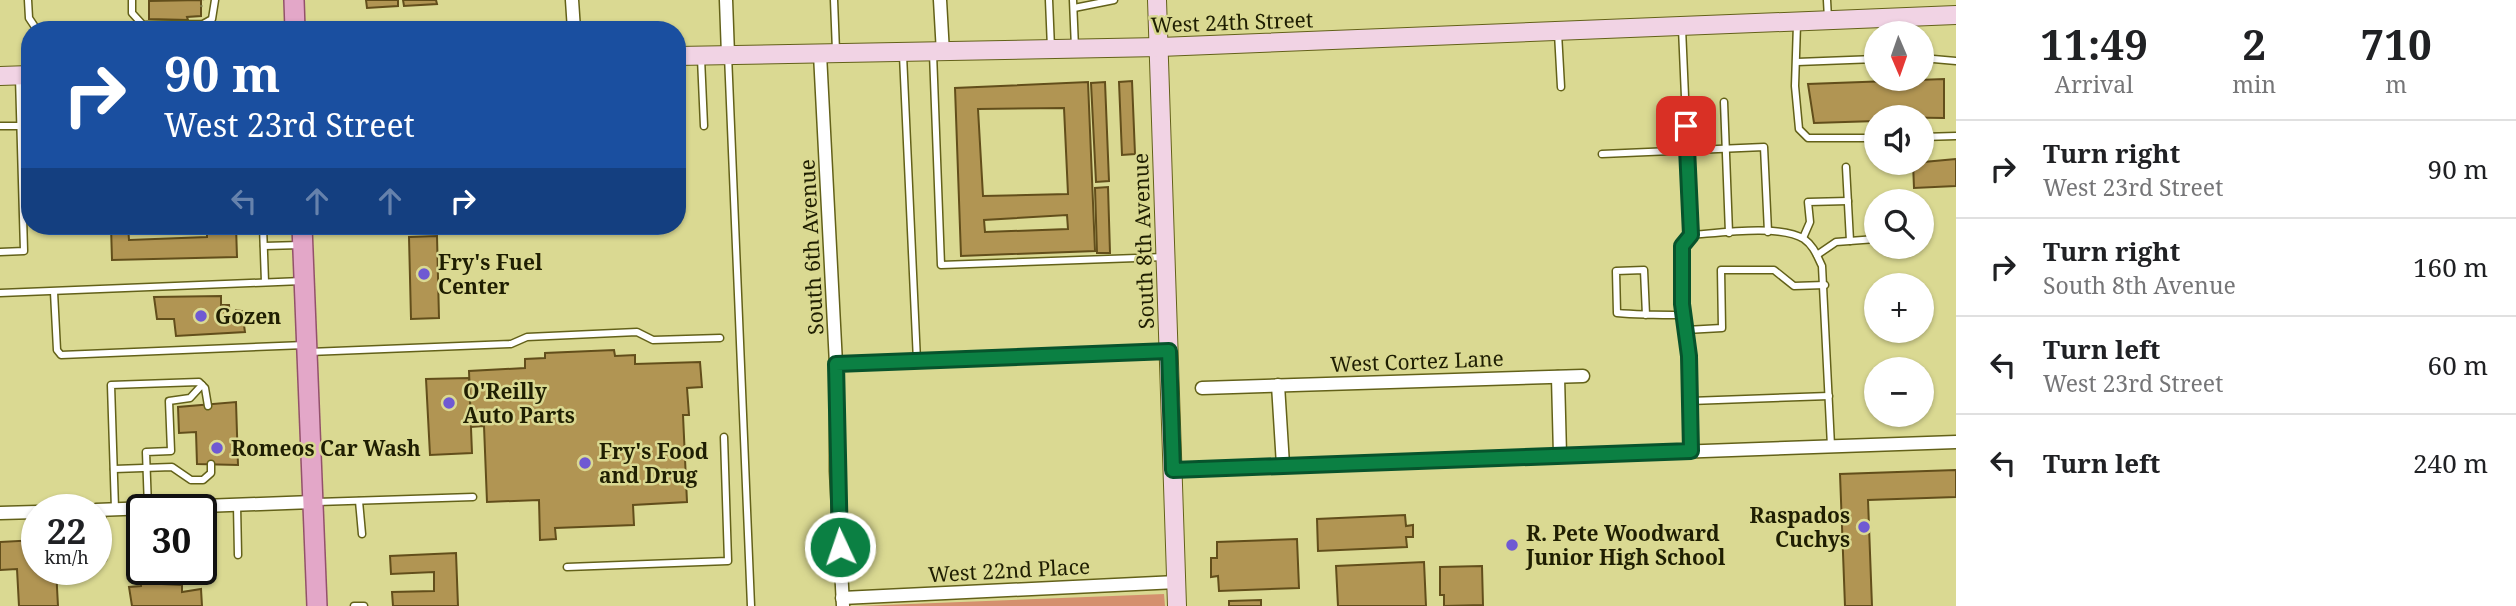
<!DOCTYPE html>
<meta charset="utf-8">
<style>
body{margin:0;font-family:"Noto Serif",serif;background:#f6f6f6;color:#202124;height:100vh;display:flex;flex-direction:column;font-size:26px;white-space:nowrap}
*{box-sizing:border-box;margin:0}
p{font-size:23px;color:#757577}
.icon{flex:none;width:38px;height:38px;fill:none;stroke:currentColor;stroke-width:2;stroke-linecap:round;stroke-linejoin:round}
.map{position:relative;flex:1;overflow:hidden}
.details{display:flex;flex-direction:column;background:#fff;width:560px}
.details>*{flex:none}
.hud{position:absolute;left:21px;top:21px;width:665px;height:214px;border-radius:28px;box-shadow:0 2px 5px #0004;background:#1a4fa0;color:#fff;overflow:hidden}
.needle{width:46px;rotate:178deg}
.fabs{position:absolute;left:1864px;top:21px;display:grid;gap:14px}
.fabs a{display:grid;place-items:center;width:70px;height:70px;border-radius:50%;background:#fff;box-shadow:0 2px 5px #0004;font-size:35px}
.speed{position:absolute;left:21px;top:494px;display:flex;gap:14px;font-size:35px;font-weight:700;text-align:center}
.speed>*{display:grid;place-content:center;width:91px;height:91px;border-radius:50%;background:#fff;box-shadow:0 2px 5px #0004;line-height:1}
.speed small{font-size:18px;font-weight:400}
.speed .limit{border:4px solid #111;border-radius:10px;background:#fff;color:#111}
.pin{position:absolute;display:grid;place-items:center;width:60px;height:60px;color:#fff;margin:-30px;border-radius:14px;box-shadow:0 4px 10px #0006}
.me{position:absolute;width:77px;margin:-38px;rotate:357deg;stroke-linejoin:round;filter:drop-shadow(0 0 5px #0008)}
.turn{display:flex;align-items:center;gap:24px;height:147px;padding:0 28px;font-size:32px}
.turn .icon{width:91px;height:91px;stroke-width:2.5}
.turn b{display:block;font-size:49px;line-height:60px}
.lanes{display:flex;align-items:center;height:66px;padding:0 28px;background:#0003;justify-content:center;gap:35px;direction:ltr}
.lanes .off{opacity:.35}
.eta{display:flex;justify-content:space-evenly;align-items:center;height:119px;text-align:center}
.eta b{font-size:42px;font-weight:700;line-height:49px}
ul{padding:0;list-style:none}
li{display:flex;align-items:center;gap:21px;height:98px;padding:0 28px;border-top:2px solid #e0e0e0}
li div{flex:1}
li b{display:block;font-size:26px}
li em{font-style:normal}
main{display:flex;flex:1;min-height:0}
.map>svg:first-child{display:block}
.green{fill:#d4906e}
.building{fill:#b19553;stroke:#624e1b;stroke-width:2;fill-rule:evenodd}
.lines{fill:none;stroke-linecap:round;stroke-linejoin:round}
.lane-casing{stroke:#636119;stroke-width:9}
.street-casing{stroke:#636119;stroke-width:15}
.secondary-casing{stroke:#636119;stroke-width:20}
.primary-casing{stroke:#93516b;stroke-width:22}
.path{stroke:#7c7b4a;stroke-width:2.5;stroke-dasharray:2 5;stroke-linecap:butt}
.lane{stroke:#fff;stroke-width:6}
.street{stroke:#fff;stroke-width:12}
.secondary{stroke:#f1d3e4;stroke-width:18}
.primary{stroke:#e3a7c8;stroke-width:19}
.route-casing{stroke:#07532c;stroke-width:18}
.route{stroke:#0b8043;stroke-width:12}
.poi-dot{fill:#6f59d3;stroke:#dad992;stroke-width:2.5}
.labels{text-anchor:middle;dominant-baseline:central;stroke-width:5;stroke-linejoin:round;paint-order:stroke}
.street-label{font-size:21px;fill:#1f1e02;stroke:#dad992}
.poi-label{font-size:21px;font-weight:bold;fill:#1f1e02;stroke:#dad992;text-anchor:start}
</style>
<main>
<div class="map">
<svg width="1956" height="606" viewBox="0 0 1956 606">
<rect width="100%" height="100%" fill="#dad992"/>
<path class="green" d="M1164 594 1165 606H859Z"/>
<g class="building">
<path d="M201 0V16L187 17 188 20 149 19V1Z"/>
<path d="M366 0H398V6L367 8Z"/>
<path d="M403 0H436L437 4 404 6Z"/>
<path d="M1944 79V118L1876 117V121L1814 123 1808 84Z"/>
<path d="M1132 81 1135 154 1122 155 1119 82Z"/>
<path d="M1088 82 1095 251 961 256 955 88ZM1064 108 1068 194 983 196 978 109ZM1067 215 1068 229 985 232 984 220Z"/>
<path d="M1105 82 1109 181 1096 182 1091 83Z"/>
<path d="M1956 159V186L1914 188 1913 163Z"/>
<path d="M1108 187 1110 253H1097L1095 188Z"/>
<path d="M111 226H128L129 240 207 237V226H236L237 257 112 260Z"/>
<path d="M437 236 439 318 411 319 409 237Z"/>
<path d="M221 296V305H229L230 320 236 310 242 311 245 332 176 336 174 319H157L154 297Z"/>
<path d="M614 350 615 356 635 355V364L700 362 702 387 687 388 689 415H683L687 502 633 505 634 525 555 528 556 539 540 540 539 500 487 502 484 426 471 427 469 371 525 368V359L545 358V353Z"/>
<path d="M469 378 472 453 430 455 426 379Z"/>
<path d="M236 402 238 465 197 464 196 432 179 433 178 407Z"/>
<path d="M1956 470V497L1868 500 1872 606H1845L1840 474Z"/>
<path d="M1405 515 1406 526 1413 525V537H1406L1407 547 1318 551 1317 519Z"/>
<path d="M1297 539 1299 588 1219 591 1218 576 1211 577V558H1217V542Z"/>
<path d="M37 540V569H56L58 606H19L17 569 0 570V542Z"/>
<path d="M456 553 458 606H393L392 592 434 591V572L391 574 390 556Z"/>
<path d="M1424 562 1426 606H1338L1336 566Z"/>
<path d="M1482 566 1483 605 1444 606V595H1440V567Z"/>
<path d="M141 583 182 585V592L201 589 202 606H132L129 587 141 586Z"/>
<path d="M1261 600V606H1229V601Z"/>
</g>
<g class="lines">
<defs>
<g id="lane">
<path d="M28 0 29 18 37 30"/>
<path d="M132 0V13L143 25 203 24 212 19 215 0"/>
<path d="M834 0 836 51"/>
<path d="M1049 0 1051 48"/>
<path d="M1073 0 1075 48"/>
<path d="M1827 0 1828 19"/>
<path d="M1074 8 1114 0"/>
<path d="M1797 24 1795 86 1799 129 1808 138H1876"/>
<path d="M1682 28 1691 235"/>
<path d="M1558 33 1561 87"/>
<path d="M933 53 941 265 1165 257"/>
<path d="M728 55 751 606"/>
<path d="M903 55 917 361"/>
<path d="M701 58 704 126"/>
<path d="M1922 58 1956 61"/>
<path d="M1797 62 1876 59"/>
<path d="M1724 102 1729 233"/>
<path d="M0 126H21"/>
<path d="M1922 137 1956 136"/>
<path d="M1602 154 1764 147 1768 232"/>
<path d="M1846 167 1850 241"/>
<path d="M263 226 265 282"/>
<path d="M1803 238 1810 222 1808 202 1848 201"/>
<path d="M264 246 301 245"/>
<path d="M0 252 24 251 19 77"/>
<path d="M1817 255 1836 242 1876 239"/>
<path d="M54 292 57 350 61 355 305 345"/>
<path d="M0 293 302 281"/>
<path d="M1646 315 1644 270 1616 271 1617 313C1639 315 1661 315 1684 315"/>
<path d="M1686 330 1722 328 1721 270H1774L1794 286 1825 285"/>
<path d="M309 352 511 344 527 337 637 332 653 340 720 338"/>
<path d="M1690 401 1829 396"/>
<path d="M1691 451 1682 246 1691 235C1719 233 1780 224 1804 239 1814 246 1817 256 1822 266L1831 446"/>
<path d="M114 469 172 467 191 480H203L211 473V464"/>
<path d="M359 501 362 534"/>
<path d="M317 502 473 497"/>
<path d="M237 505 238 555"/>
<path d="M148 508 146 452 171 451 169 401 190 398 202 385"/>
<path d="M102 509 103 559"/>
<path d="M115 509 111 385 199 382 205 388 208 406"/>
<path d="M567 567 728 561 724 437"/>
<path d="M354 606H364"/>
</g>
<g id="street">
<path d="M572 0 574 30"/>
<path d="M726 0 728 55"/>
<path d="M940 0 943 53"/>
<path d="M820 54 836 364V471L843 606"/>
<path d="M836 364 1169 351"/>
<path d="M1558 377 1560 455"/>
<path d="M1278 385 1283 465"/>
<path d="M1202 388 1583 376"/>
<path d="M1173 470 1956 442"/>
<path d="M96 510 313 502"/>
<path d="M0 513 37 512"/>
<path d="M842 598 1177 582"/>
</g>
<g id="secondary">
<path d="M1157 0 1177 606"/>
<path d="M677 56 1160 47 1956 15"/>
<path d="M0 76 30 75"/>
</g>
<g id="primary">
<path d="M294 0 295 30"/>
<path d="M302 226 317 606"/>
</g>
</defs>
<use href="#lane" class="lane-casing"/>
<use href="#street" class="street-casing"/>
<use href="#secondary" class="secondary-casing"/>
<use href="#primary" class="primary-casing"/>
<path class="path" d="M201 7 203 0"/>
<use href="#lane" class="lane"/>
<use href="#street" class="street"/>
<use href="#secondary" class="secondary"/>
<use href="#primary" class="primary"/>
</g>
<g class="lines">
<defs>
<path id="route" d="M840 547 836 364 1169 351 1173 470 1691 451 1689 356 1682 304V246L1691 235 1686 126"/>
</defs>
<use href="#route" class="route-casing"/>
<use href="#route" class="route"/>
</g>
<g class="poi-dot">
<circle cx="424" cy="274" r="7"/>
<circle cx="201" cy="316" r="7"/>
<circle cx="449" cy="403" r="7"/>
<circle cx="217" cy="448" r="7"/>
<circle cx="585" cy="463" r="7"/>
<circle cx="1864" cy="527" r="7"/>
<circle cx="1512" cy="545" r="7"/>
</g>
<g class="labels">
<g class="street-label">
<text transform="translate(1232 22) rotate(-2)">West 24th Street</text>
<text transform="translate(1143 241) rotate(-92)">South 8th Avenue</text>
<text transform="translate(811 247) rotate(-93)">South 6th Avenue</text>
<text transform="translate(1417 361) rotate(-2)">West Cortez Lane</text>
<text transform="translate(1009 570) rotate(-3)">West 22nd Place</text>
</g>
<g class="poi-label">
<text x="438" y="262">Fry's Fuel<tspan x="438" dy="24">Center</tspan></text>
<text x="215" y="316">Gozen</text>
<text x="463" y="391">O'Reilly<tspan x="463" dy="24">Auto Parts</tspan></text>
<text x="231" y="448">Romeos Car Wash</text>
<text x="599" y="451">Fry's Food<tspan x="599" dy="24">and Drug</tspan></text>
<text x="1850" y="515" text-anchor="end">Raspados<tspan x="1850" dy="24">Cuchys</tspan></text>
<text x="1526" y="533">R. Pete Woodward<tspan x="1526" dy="24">Junior High School</tspan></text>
</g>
</g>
</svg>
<div class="fabs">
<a><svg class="needle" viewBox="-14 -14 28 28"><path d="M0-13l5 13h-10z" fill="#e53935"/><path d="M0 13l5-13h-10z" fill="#757577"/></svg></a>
<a><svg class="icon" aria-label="sound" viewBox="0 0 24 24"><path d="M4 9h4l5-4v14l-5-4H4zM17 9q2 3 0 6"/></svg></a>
<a><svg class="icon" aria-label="search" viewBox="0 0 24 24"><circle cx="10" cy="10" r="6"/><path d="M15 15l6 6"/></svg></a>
<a>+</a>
<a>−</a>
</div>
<div class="speed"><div>22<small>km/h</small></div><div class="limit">30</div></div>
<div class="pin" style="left:1686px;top:126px;background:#d93025"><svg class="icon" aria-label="arrive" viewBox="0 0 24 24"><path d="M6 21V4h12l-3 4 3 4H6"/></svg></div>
<svg class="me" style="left:840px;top:547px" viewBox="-20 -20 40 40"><circle r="17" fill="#0b8043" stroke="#fff" stroke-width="3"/><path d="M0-11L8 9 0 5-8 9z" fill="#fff"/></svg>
<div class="hud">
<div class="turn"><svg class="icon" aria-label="right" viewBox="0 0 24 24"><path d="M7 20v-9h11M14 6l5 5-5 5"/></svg><div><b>90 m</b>West 23rd Street</div></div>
<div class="lanes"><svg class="icon off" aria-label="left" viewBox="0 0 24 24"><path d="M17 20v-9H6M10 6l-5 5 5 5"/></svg><svg class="icon off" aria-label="ahead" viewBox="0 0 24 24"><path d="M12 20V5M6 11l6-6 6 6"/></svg><svg class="icon off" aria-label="ahead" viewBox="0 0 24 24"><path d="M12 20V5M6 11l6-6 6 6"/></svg><svg class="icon" aria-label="right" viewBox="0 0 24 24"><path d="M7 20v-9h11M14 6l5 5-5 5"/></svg></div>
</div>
</div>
<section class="details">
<div class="eta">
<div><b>11:49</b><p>Arrival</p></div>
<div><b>2</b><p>min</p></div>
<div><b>710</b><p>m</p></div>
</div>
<ul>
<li><svg class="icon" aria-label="right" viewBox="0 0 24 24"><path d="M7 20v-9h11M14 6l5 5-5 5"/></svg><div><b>Turn right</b><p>West 23rd Street</p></div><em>90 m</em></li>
<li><svg class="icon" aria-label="right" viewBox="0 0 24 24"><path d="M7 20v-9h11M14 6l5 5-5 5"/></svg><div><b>Turn right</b><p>South 8th Avenue</p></div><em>160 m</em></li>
<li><svg class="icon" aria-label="left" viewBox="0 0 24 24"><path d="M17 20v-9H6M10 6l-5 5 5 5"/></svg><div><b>Turn left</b><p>West 23rd Street</p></div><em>60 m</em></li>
<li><svg class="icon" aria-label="left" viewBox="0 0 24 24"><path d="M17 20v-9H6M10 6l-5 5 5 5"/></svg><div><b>Turn left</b></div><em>240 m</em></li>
</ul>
</section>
</main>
